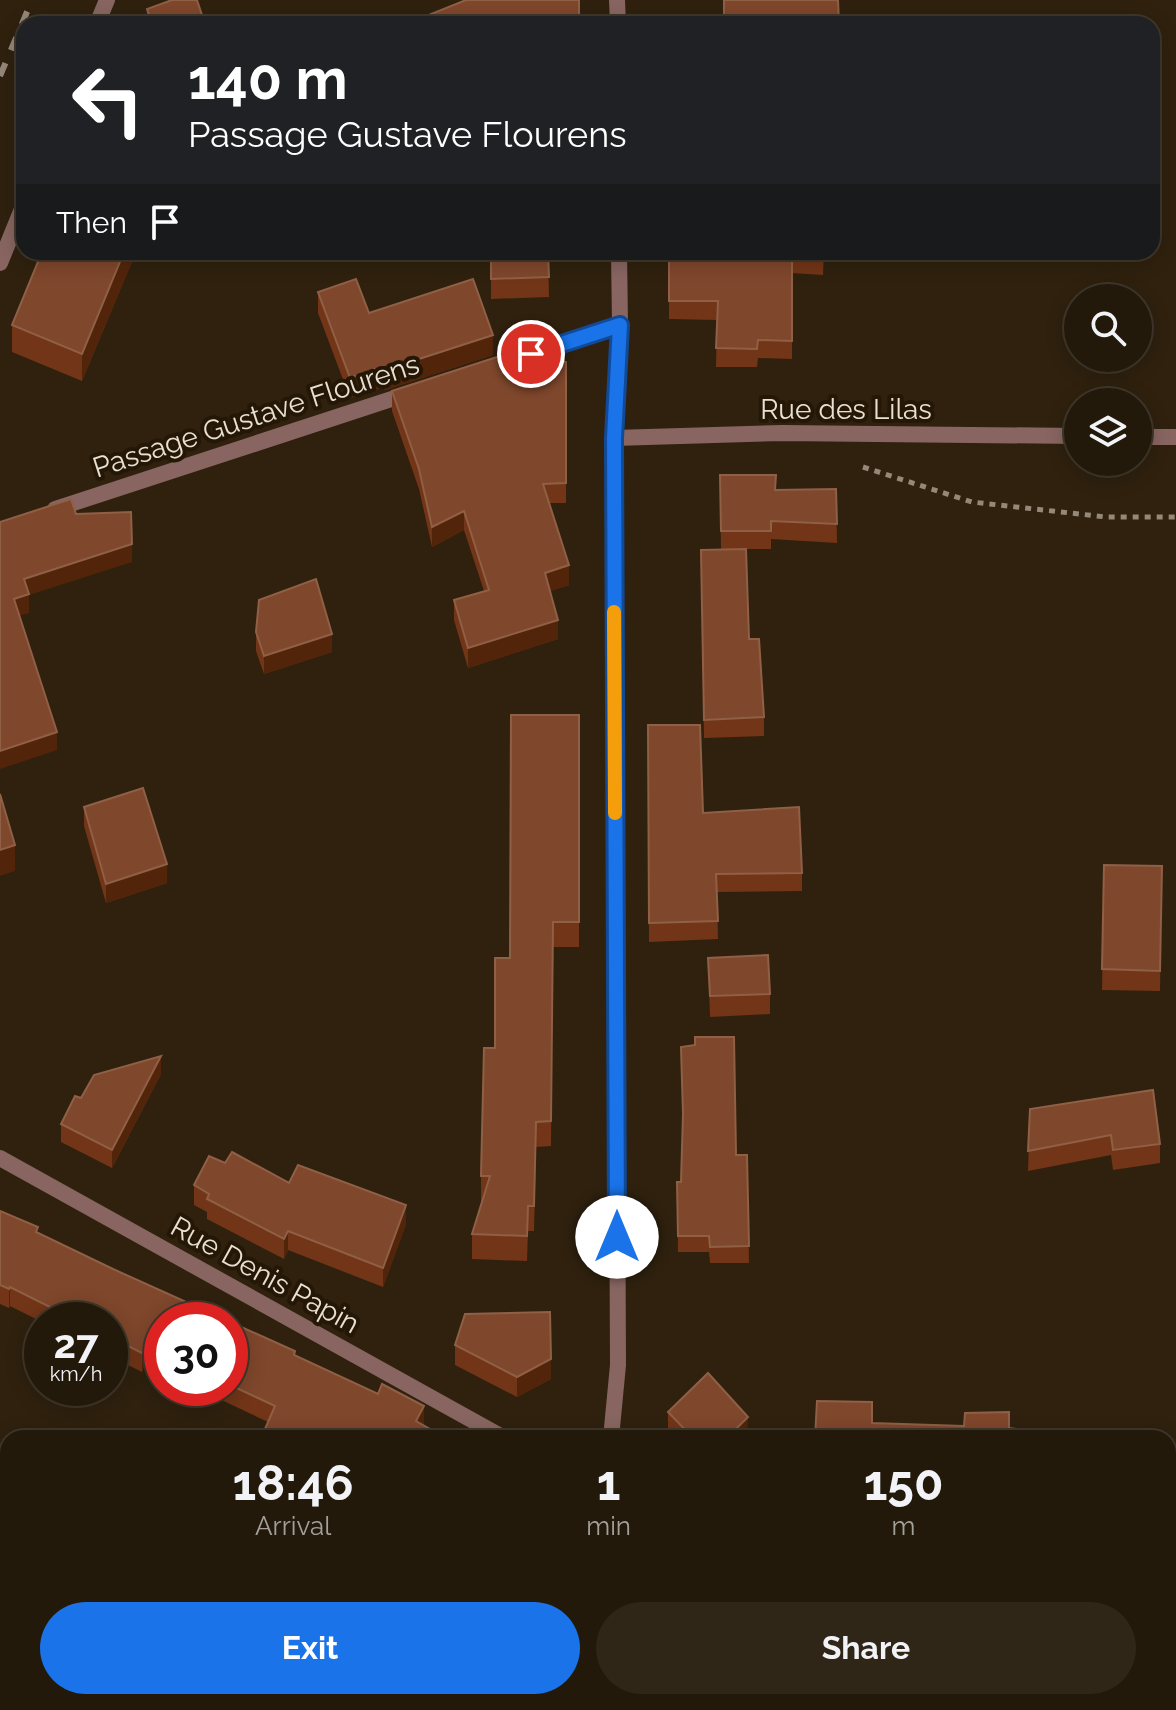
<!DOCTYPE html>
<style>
body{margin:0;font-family:Raleway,sans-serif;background:#2f2618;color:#f1f3f6;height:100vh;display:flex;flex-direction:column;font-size:30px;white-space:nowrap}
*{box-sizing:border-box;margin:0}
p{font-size:26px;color:#a3a09c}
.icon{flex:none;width:44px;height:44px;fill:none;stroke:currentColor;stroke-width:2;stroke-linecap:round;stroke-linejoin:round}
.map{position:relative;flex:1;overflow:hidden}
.details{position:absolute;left:0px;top:1430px;width:1176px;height:280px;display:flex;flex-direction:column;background:#23190a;border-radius:24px 24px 0 0;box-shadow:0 4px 20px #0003,0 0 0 2px #40382b}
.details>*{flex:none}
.hud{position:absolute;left:16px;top:16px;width:1144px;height:244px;border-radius:24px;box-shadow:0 4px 20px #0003,0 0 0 2px #40382b;background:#202124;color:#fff;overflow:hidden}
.buttons{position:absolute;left:1064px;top:284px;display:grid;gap:16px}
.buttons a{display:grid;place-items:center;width:88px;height:88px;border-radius:50%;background:#23190a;box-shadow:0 4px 20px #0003,0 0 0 2px #40382b;font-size:40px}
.speed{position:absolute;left:24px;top:1302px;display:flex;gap:16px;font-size:40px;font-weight:700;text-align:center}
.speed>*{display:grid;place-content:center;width:104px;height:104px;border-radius:50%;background:#23190a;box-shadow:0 4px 20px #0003,0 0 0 2px #40382b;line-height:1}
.speed small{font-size:20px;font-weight:400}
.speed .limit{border:12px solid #d22;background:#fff;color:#111}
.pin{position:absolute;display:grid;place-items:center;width:68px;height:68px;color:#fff;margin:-34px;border:4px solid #fff;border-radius:50%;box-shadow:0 2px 8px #0007}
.me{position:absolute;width:88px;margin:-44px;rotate:0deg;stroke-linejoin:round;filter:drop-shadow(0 0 6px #0008)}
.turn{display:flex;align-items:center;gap:28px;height:168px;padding:0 40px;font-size:36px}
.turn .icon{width:104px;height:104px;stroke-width:2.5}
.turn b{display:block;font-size:56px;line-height:68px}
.then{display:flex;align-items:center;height:76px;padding:0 40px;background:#0003;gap:16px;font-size:30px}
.eta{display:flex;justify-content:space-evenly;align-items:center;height:136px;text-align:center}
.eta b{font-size:48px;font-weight:700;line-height:56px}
.button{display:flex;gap:16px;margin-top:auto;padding:16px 40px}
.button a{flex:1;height:92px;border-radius:48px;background:#1a73e8;color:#fff;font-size:32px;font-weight:700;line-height:92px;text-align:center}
.button a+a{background:#2f2618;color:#f1f3f6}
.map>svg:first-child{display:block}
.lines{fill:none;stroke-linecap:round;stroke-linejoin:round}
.path{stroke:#948879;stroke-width:5;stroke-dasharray:6 6;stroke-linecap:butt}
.lane{stroke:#886561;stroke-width:16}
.street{stroke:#886561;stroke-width:16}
.rail{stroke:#938879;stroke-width:6;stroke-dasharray:14 14;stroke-linecap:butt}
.wall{fill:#723517}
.shaded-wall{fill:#52250b}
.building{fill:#7f472c;stroke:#8f5f46;stroke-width:2}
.route-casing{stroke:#114b97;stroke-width:20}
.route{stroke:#1a73e8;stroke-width:14}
.slow{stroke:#f59e0b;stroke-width:14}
.labels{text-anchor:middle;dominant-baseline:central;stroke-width:8;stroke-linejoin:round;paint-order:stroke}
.street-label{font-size:28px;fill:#e9e0d4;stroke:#251705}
</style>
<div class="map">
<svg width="1176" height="1710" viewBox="0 0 1176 1710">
<rect width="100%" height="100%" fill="#2f210e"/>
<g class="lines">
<path class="path" d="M863 467 972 502 1106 517H1176"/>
<g class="lane">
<path d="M488 368 620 325"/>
<path d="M55 509 413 392"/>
</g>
<g class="street">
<path d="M617 0 618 24"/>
<path d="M97 24 107 0"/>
<path d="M0 263 24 204"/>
<path d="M1138 437H1176"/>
<path d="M614 438 782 433 1078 436"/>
<path d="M0 1158 504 1438"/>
<path d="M611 1438 618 1365 614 438 620 325 619 252"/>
<path d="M1168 1593 1176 1595"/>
<path d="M674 1702 677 1710"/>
<path d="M429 1710 433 1702"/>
</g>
<path class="rail" d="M0 76 32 0"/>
</g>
<g class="wall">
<path d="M147 9 205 24H149L147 19Z"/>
<path d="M136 252 82 381 12 352V325Z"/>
<path d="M491 252H548L549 297 491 299Z"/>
<path d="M669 252H824L823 275 792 273V359L758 358 757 367H716L717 320 669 319Z"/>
<path d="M318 292 369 313 493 355 385 390 383 387 350 398 318 313Z"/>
<path d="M502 361 566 362V503H549L569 585 550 591 558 639 468 668 454 620V600L484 591 464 530 432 547 419 489 392 411V391Z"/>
<path d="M720 475 776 490 836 489 837 543 771 539V549H746L749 639 764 717V736L704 738 701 550H721Z"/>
<path d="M256 632 332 652 264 674 256 651Z"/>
<path d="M579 715V947H553L551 1146 536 1147 534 1231H528L527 1261 472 1259V1234L482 1201H481V1176L495 1048Z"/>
<path d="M648 725 703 813 802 873V891L717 892 718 939 649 942Z"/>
<path d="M84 807 167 883 106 903 84 826Z"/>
<path d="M1104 865 1162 866 1160 991 1102 990Z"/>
<path d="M708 958 770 994V1014L710 1017Z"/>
<path d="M161 1074 112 1168 61 1142V1124L81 1098Z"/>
<path d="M1030 1109 1160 1144V1163L1113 1170 1111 1155 1028 1171Z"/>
<path d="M736 1155H747L749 1263H710L709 1252H678L677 1182H681Z"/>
<path d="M225 1163 289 1183 406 1224 383 1287 288 1250 284 1259 207 1219V1212L194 1205V1185Z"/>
<path d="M0 1211 38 1233 162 1320V1372L145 1364 142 1372 110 1356V1320H42V1322L10 1306 9 1308 0 1304Z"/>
<path d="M230 1322 295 1355 378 1394 424 1406 268 1422 196 1388H230Z"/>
<path d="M455 1345 551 1379 517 1397 455 1365Z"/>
<path d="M668 1412 748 1437 674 1438 668 1432Z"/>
</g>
<g class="shaded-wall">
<path d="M513 18V24H493Z"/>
<path d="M124 252H136L82 381V354Z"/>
<path d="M493 335V355L385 390V370Z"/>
<path d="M383 366V387L350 398V378Z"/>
<path d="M464 511V530L432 547V527Z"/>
<path d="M132 544V562L29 595V613L14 617V599L24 579Z"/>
<path d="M569 565V585L545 593V573Z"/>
<path d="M558 620V639L468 668V648Z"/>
<path d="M332 634V652L264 674V656Z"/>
<path d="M57 732V750L0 769V751Z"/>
<path d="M15 845V871L0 876V850Z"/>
<path d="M167 864V883L106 903V884Z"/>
<path d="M161 1056V1074L112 1168V1150Z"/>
<path d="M406 1205V1224L383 1287V1268Z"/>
<path d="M288 1231V1250L284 1259V1239Z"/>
<path d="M10 1287V1306L9 1308V1289Z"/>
<path d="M145 1345V1364L142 1372V1353Z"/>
<path d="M551 1359V1379L517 1397V1377Z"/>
<path d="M424 1406V1425L416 1421Z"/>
<path d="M748 1417 747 1438H727Z"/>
<path d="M549 1702H556L554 1710H547Z"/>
</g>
<g class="building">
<path d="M172 0H197L205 24H152L147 9Z"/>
<path d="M466 0H579V24H513V18L493 24H423L421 18Z"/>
<path d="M724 0H838L839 24H724Z"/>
<path d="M42 252H124L82 354 12 325Z"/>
<path d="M491 252H548L549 277 491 279Z"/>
<path d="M669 252H823V256L792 255V341L758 340 757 349 716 348 718 301H669Z"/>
<path d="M356 279 369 313 473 279 493 335 385 370 383 366 350 378 318 292Z"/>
<path d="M500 356 502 361 566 362V483L543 484 569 565 545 573 558 620 468 648 454 600 489 590 464 511 432 527 419 469 392 391Z"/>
<path d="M720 475H776L775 490 836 489 837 524 771 521V531H721Z"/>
<path d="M71 499 76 514 131 512 132 544 24 579 29 594 14 599 57 732 0 751V522Z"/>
<path d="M746 549 749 639H759L764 717 704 720 701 550Z"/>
<path d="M316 579 332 634 264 656 256 632 259 600Z"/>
<path d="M511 715H579V922H553L551 1121 536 1122 534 1206H528L527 1236 472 1234 490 1176H481L484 1048H495V958H510Z"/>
<path d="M648 725H700L703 813 799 807 802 873 716 874 718 921 649 923Z"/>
<path d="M143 788 167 864 106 884 84 807Z"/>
<path d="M0 794 15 845 0 850Z"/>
<path d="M1104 865 1162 866 1160 971 1102 969Z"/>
<path d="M768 955 770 994 710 996 708 958Z"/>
<path d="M695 1037H734L736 1155H747L749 1246 710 1247 709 1236H678L677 1182H681L683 1114 681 1047 695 1045Z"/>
<path d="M161 1056 112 1150 61 1124 75 1096 81 1098 94 1075Z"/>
<path d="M1153 1090 1160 1144 1113 1150 1111 1135 1028 1151 1030 1109Z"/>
<path d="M232 1152 289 1183 298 1165 406 1205 383 1268 288 1231 284 1239 207 1199 209 1194 194 1185 209 1156 225 1163Z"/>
<path d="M0 1211 38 1227 36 1232 113 1269 226 1320H162V1353L145 1345 142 1353 110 1337V1320H76L10 1287 9 1289 0 1285Z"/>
<path d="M550 1312 551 1359 517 1377 455 1345 465 1314Z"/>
<path d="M230 1322 295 1351 294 1355 378 1394 382 1384 424 1406 416 1421 446 1438H261L275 1406 230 1385Z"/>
<path d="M708 1373 748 1417 727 1438H693L668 1412Z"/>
<path d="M817 1401 872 1402V1423L964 1426 965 1413 1009 1412V1428L1075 1438H815Z"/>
<path d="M161 1702H340V1710H160Z"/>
<path d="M450 1702H549L547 1710H447Z"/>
<path d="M752 1702H825L827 1710H753Z"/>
</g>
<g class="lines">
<defs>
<path id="route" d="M531 354 620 325 614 438 617 1237"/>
</defs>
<use href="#route" class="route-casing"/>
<use href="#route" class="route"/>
<path class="slow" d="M614 612 615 813"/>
</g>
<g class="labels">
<g class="street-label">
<text x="846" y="409">Rue des Lilas</text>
<text transform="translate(256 416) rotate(-18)">Passage Gustave Flourens</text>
<text transform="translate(265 1275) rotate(29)">Rue Denis Papin</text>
</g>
</g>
</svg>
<div class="buttons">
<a><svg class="icon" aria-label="search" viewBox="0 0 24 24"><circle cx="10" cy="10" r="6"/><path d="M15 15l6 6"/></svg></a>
<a><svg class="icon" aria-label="layers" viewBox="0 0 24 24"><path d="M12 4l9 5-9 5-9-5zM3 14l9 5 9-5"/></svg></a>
</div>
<div class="speed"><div>27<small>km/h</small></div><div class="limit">30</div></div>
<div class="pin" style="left:531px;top:354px;background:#d93025"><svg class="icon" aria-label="arrive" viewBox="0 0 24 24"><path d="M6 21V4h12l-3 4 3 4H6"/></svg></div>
<svg class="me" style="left:617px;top:1237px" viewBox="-20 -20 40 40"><circle r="19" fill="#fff"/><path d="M0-13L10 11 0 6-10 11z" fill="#1a73e8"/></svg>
<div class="hud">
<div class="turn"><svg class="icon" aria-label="left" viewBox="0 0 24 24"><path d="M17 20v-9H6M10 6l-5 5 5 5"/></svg><div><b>140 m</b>Passage Gustave Flourens</div></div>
<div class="then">Then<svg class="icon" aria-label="arrive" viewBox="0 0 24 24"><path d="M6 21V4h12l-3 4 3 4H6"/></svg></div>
</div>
<section class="details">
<div class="eta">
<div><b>18:46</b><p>Arrival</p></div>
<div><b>1</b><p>min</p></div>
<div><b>150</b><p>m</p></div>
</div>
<div class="button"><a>Exit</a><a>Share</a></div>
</section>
</div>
